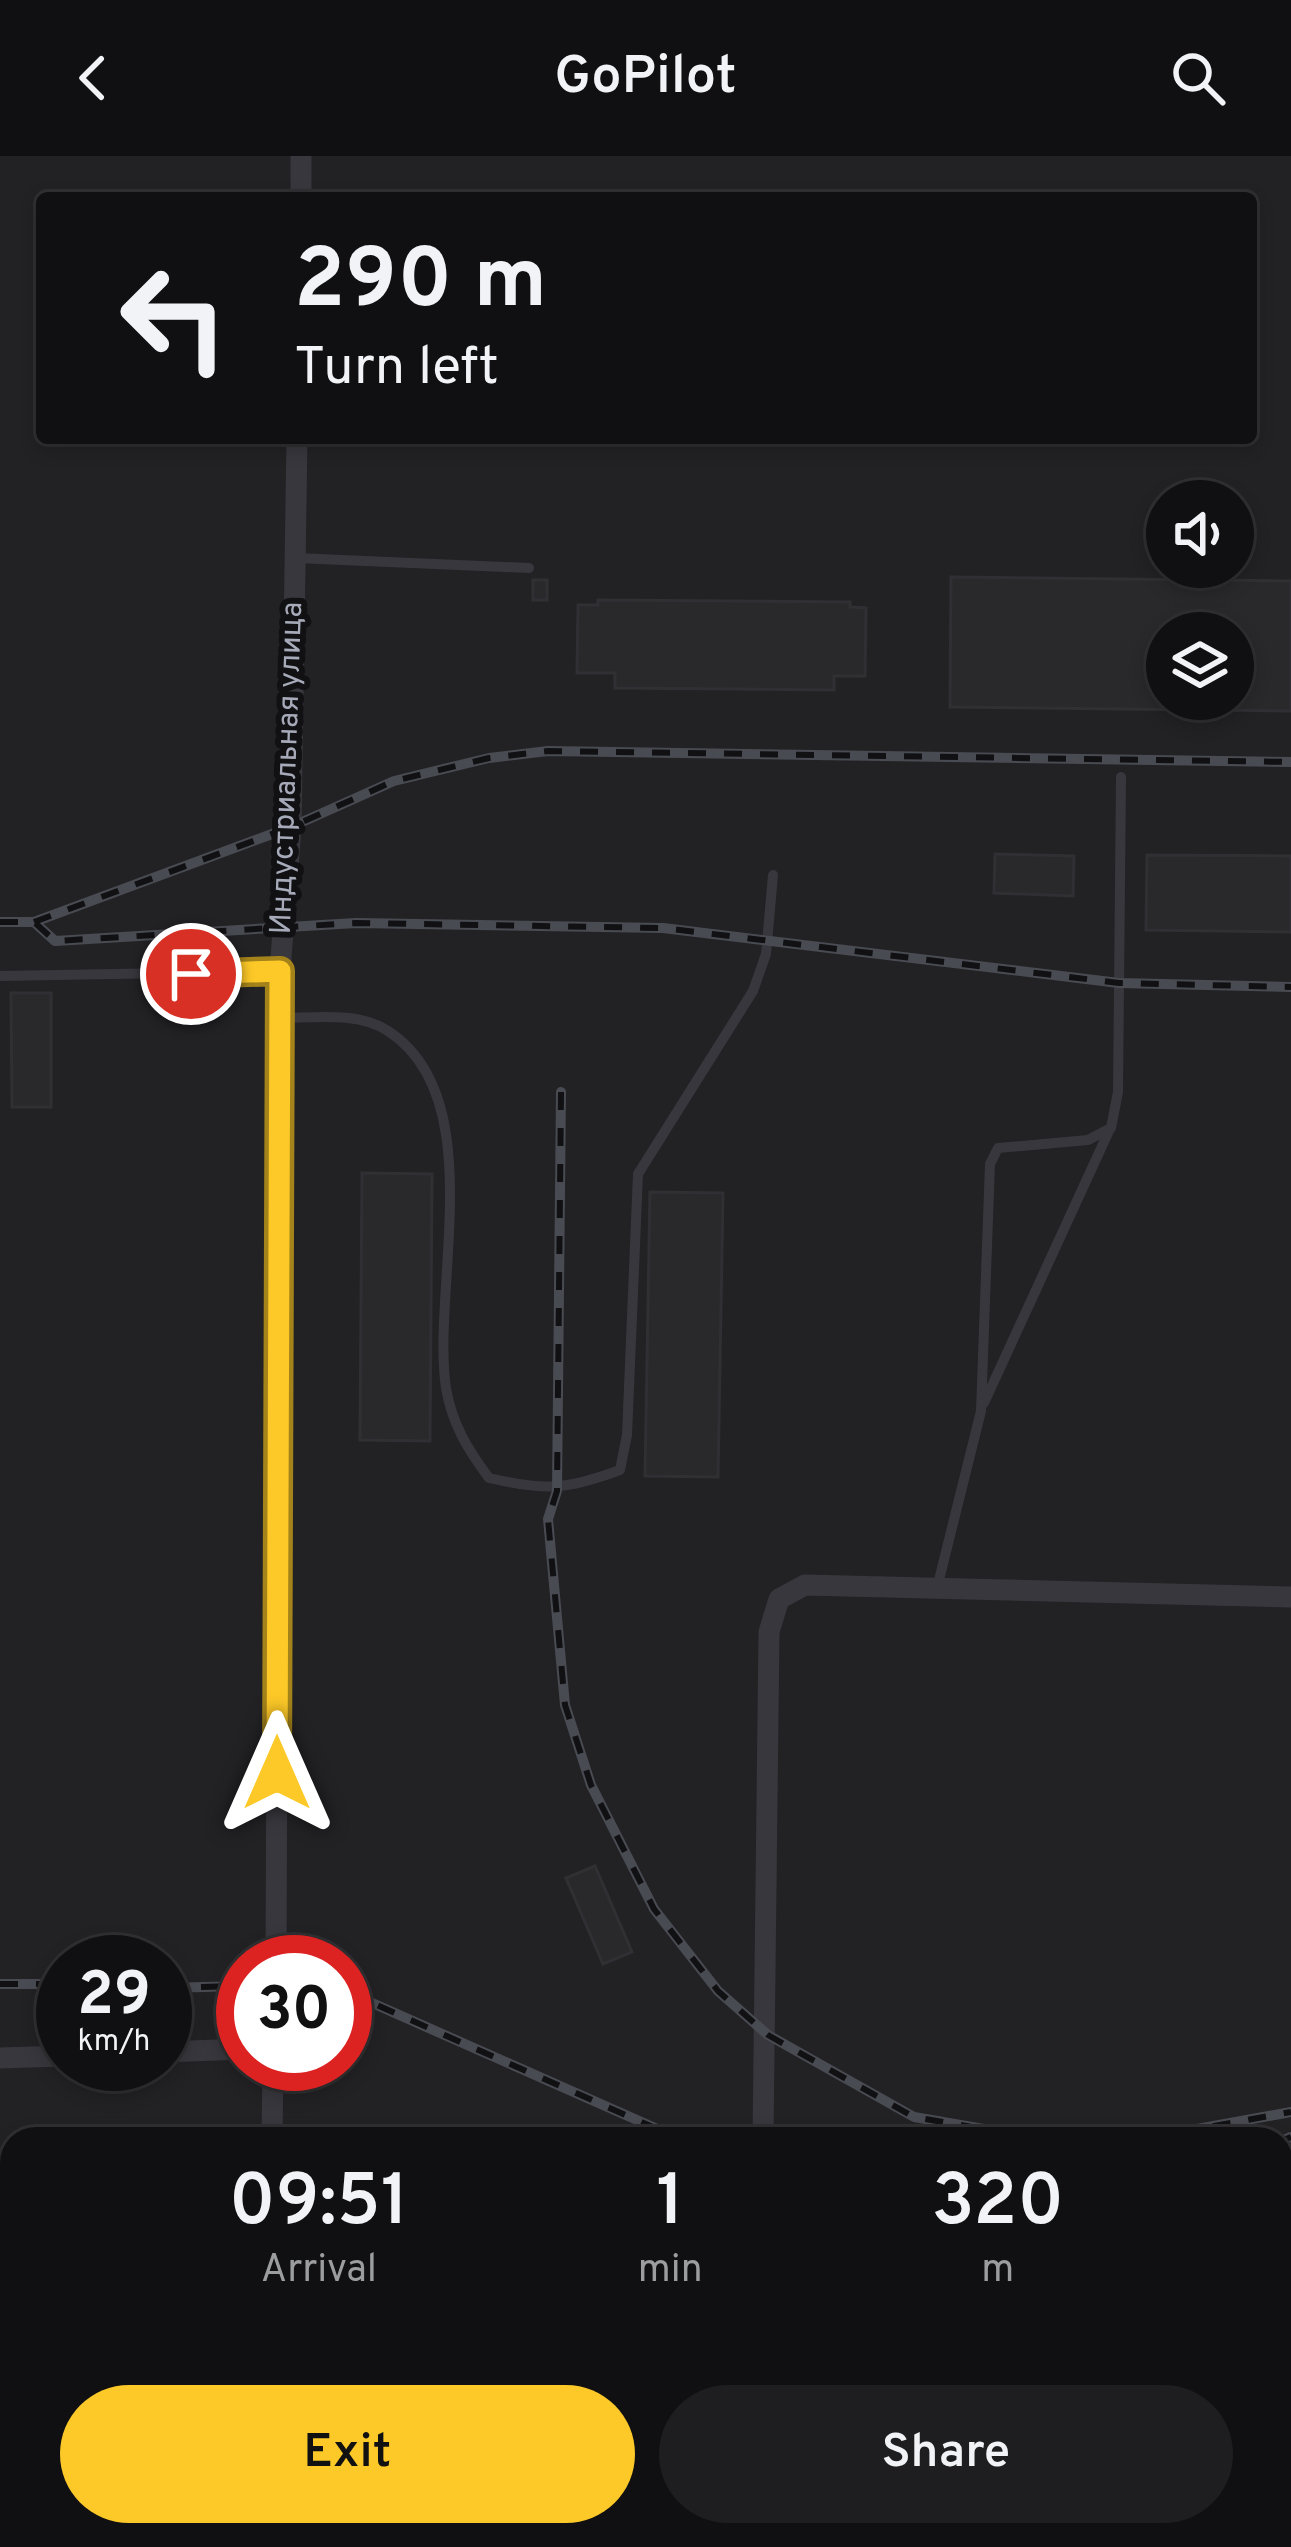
<!DOCTYPE html>
<meta charset="utf-8">
<style>
body{margin:0;font-family:Overpass,sans-serif;background:#1e1e20;color:#f1f3f6;height:100vh;display:flex;flex-direction:column;font-size:45px;white-space:nowrap}
*{box-sizing:border-box;margin:0}
p{font-size:39px;color:#9c9d9f}
.icon{flex:none;width:66px;height:66px;fill:none;stroke:currentColor;stroke-width:2;stroke-linecap:round;stroke-linejoin:round}
.map{position:relative;flex:1;overflow:hidden}
.side{position:absolute;left:0px;top:1971px;width:1293px;height:420px;display:flex;flex-direction:column;background:#101012;border-radius:36px 36px 0 0;box-shadow:0 6px 18px #0003,0 0 0 3px #303032}
.side>*{flex:none}
.banner{position:absolute;left:36px;top:36px;width:1221px;height:252px;border-radius:12px;box-shadow:0 6px 18px #0003,0 0 0 3px #303032;background:#101012;color:#f1f3f6;overflow:hidden}
.buttons{position:absolute;left:1146px;top:324px;display:grid;gap:24px}
.buttons a{display:grid;place-items:center;width:108px;height:108px;border-radius:50%;background:#101012;box-shadow:0 6px 18px #0003,0 0 0 3px #303032;font-size:60px}
.speed{position:absolute;left:36px;top:1779px;display:flex;gap:24px;font-size:60px;font-weight:700;text-align:center}
.speed>*{display:grid;place-content:center;width:156px;height:156px;border-radius:50%;background:#101012;box-shadow:0 6px 18px #0003,0 0 0 3px #303032;line-height:1}
.speed small{font-size:30px;font-weight:400}
.speed .limit{border:18px solid #d22;background:#fff;color:#111}
.pin{position:absolute;display:grid;place-items:center;width:102px;height:102px;color:#fff;margin:-51px;border:6px solid #fff;border-radius:50%;box-shadow:0 3px 12px #0007}
.me{position:absolute;width:132px;margin:-66px;rotate:0deg;stroke-linejoin:round;filter:drop-shadow(0 0 9px #0008)}
.turn{display:flex;align-items:center;gap:42px;height:252px;padding:0 60px;font-size:54px}
.turn .icon{width:156px;height:156px;stroke-width:2.5}
.turn b{display:block;font-size:84px;line-height:102px}
.eta{display:flex;justify-content:space-evenly;align-items:center;height:204px;text-align:center}
.eta b{font-size:72px;font-weight:600;line-height:84px}
.action{display:flex;gap:24px;margin-top:auto;padding:24px 60px}
.action a{flex:1;height:138px;border-radius:72px;background:#fdc928;color:#111;font-size:48px;font-weight:600;line-height:138px;text-align:center}
.action a+a{background:#1e1e20;color:#f1f3f6}
header{display:flex;justify-content:space-between;align-items:center;height:156px;padding:0 60px;background:#101012;font-size:54px;font-weight:600}
.map>svg:first-child{display:block}
.built{fill:#222225;fill-rule:evenodd}
.building{fill:#29292c;stroke:#303034;stroke-width:3;fill-rule:evenodd}
.lines{fill:none;stroke-linecap:round;stroke-linejoin:round}
.lane{stroke:#37373d;stroke-width:10}
.street{stroke:#37373d;stroke-width:21}
.rail-casing{stroke:#494b52;stroke-width:10}
.rail{stroke:#111113;stroke-width:6;stroke-dasharray:18;stroke-linecap:butt}
.route-casing{stroke:#a4831a;stroke-width:30}
.route{stroke:#fdc928;stroke-width:21}
.labels{text-anchor:middle;dominant-baseline:central;stroke-width:12;stroke-linejoin:round;paint-order:stroke}
.street-label{font-size:30px;fill:#a7abb9;stroke:#111113}
</style>
<header><svg class="icon" aria-label="back" viewBox="0 0 24 24"><path d="M15 5l-7 7 7 7"/></svg>GoPilot<svg class="icon" aria-label="search" viewBox="0 0 24 24"><circle cx="10" cy="10" r="6"/><path d="M15 15l6 6"/></svg></header>
<div class="map">
<svg width="1291" height="2391" viewBox="0 0 1291 2391">
<rect width="100%" height="100%" fill="#161618"/>
<path class="built" d="M0 0H1291V2391H0ZM42 42H1251V282H42ZM1167 345H1233V411H1167ZM1167 477H1233V543H1167ZM63 1806H165V1908H63ZM243 1806H345V1908H243ZM12 1983H1281V2379H12Z"/>
<g class="building">
<path d="M951 421 1291 425V555L950 551ZM1167 477H1233V543H1167Z"/>
<rect x="533" y="424" width="14" height="20"/>
<path d="M598 444 850 446V451L866 452 865 520H834V534L615 532V517H577L578 449H598Z"/>
<path d="M995 698 1074 700 1073 740 994 737Z"/>
<path d="M1147 699 1291 700V776L1146 774Z"/>
<path d="M11 837H51V951H12Z"/>
<path d="M362 1017 432 1018 430 1285 360 1284Z"/>
<path d="M650 1036 723 1037 718 1321 645 1320Z"/>
<path d="M595 1710 632 1796 603 1808 566 1722Z"/>
<rect x="980" y="2379" width="33" height="12"/>
</g>
<g class="lines">
<g class="lane">
<path d="M296 402 529 412"/>
<path d="M0 820 280 815"/>
<path d="M280 862C313 862 358 855 388 875 491 941 431 1133 446 1232 452 1268 468 1294 489 1322 545 1335 566 1334 620 1314L627 1279 638 1018 753 835 766 798 773 719"/>
<path d="M984 1247 1109 975"/>
<path d="M937 1432 981 1255 990 1008 998 992 1088 984 1111 972 1118 936 1121 621"/>
<path d="M267 2391 268 2379"/>
</g>
<g class="street">
<path d="M301 42V0"/>
<path d="M276 1806 280 815 291 671 297 282"/>
<path d="M165 1896 243 1893"/>
<path d="M0 1902 63 1900"/>
<path d="M272 1983 273 1908"/>
<path d="M763 1983 769 1476 779 1443 805 1429 1291 1441"/>
<path d="M1281 2341H1291"/>
</g>
<defs>
<g id="rail">
<path d="M0 766H34L55 785 356 767 663 772 1119 827 1291 831"/>
<path d="M34 766 291 671 394 625 489 602 548 595 1291 606"/>
<path d="M561 936 557 1335 548 1363 565 1549 591 1629 654 1753 718 1835 768 1879 914 1961 1042 1983"/>
<path d="M0 1828H63"/>
<path d="M165 1832 243 1830"/>
<path d="M345 1835 680 1983"/>
<path d="M1142 1983 1291 1956"/>
<path d="M1281 1985 1291 1981"/>
<path d="M1281 2072 1291 2064"/>
<path d="M779 2391 783 2379"/>
<path d="M859 2391 863 2379"/>
</g>
</defs>
<use href="#rail" class="rail-casing"/>
<use href="#rail" class="rail"/>
</g>
<g class="lines">
<defs>
<path id="route" d="M191 818 280 815 277 1617"/>
</defs>
<use href="#route" class="route-casing"/>
<use href="#route" class="route"/>
</g>
<g class="labels">
<g class="street-label">
<text transform="translate(288 612) rotate(-88)">Индустриальная улица</text>
</g>
</g>
</svg>
<div class="buttons">
<a><svg class="icon" aria-label="sound" viewBox="0 0 24 24"><path d="M4 9h4l5-4v14l-5-4H4zM17 9q2 3 0 6"/></svg></a>
<a><svg class="icon" aria-label="layers" viewBox="0 0 24 24"><path d="M12 4l9 5-9 5-9-5zM3 14l9 5 9-5"/></svg></a>
</div>
<div class="speed"><div>29<small>km/h</small></div><div class="limit">30</div></div>
<div class="pin" style="left:191px;top:818px;background:#d93025"><svg class="icon" aria-label="arrive" viewBox="0 0 24 24"><path d="M6 21V4h12l-3 4 3 4H6"/></svg></div>
<svg class="me" style="left:277px;top:1617px" viewBox="-20 -20 40 40"><path d="M0-17L14 15 0 8-14 15z" fill="#fdc928" stroke="#fff" stroke-width="4"/></svg>
<div class="banner">
<div class="turn"><svg class="icon" aria-label="left" viewBox="0 0 24 24"><path d="M17 20v-9H6M10 6l-5 5 5 5"/></svg><div><b>290 m</b>Turn left</div></div>
</div>
<section class="side">
<div class="eta">
<div><b>09:51</b><p>Arrival</p></div>
<div><b>1</b><p>min</p></div>
<div><b>320</b><p>m</p></div>
</div>
<div class="action"><a>Exit</a><a>Share</a></div>
</section>
</div>
